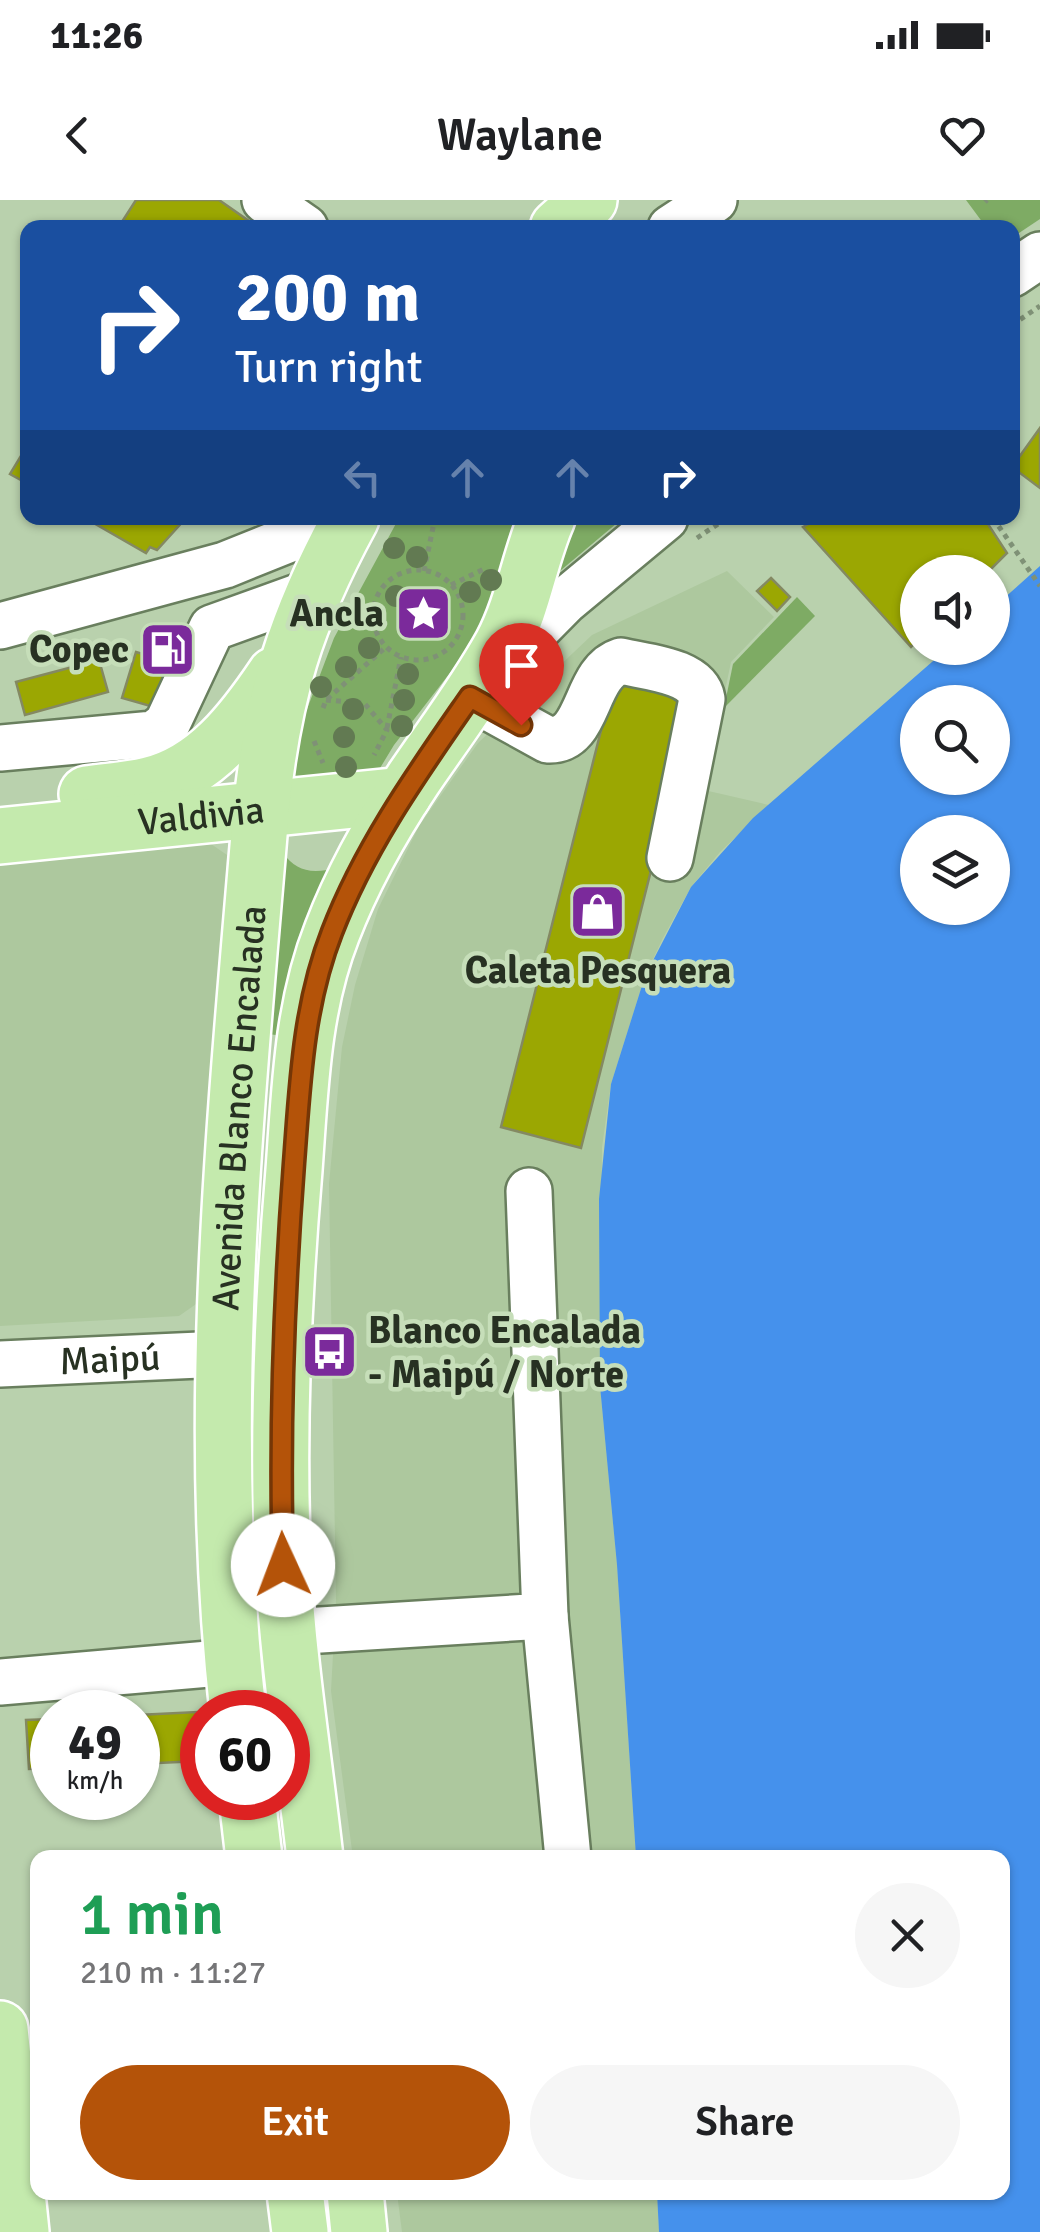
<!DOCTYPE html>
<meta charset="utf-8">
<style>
body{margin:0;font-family:Signika,sans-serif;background:#f6f6f6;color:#202124;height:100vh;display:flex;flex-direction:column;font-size:38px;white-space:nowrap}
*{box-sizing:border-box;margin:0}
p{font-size:32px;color:#757577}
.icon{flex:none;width:55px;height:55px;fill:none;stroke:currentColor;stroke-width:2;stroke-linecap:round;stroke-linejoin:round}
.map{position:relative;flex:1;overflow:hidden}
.drawer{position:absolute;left:30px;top:1650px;width:980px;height:350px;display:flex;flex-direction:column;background:#fff;border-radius:20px;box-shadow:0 2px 8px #0004}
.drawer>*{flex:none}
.top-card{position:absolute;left:20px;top:20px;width:1000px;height:305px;border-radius:20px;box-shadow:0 2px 8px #0004;background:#1a4fa0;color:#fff;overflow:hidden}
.controls{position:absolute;left:900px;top:355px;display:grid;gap:20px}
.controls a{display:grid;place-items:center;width:110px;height:110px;border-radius:50%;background:#fff;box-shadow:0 2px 8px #0004;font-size:50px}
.speed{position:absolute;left:30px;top:1490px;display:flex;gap:20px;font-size:50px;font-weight:700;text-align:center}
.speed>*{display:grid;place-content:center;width:130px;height:130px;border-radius:50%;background:#fff;box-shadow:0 2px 8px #0004;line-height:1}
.speed small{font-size:25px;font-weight:400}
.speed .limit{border:15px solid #d22;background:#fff;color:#111}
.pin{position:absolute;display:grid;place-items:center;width:85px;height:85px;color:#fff;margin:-102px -42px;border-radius:50% 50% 50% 0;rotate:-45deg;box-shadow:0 0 10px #0007}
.pin .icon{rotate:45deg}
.me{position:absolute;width:110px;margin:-55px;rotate:358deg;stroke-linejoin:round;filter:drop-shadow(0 0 8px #0008)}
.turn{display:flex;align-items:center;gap:35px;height:210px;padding:0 50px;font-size:45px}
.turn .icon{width:130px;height:130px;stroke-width:2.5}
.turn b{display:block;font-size:70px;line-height:85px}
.lanes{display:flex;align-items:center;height:95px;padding:0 50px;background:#0003;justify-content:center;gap:50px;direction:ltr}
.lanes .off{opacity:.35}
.round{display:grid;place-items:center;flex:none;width:105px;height:105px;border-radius:52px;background:#f6f6f6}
.headline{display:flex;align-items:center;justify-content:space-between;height:170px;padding:0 50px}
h1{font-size:60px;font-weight:600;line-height:75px;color:#1e9e55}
.button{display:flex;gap:20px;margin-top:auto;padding:20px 50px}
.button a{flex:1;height:115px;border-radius:60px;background:#b45309;color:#fff;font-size:40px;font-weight:600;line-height:115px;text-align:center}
.button a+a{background:#f6f6f6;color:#202124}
.status{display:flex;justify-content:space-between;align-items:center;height:70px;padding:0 50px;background:#fff;direction:ltr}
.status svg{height:28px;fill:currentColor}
header{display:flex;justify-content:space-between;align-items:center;height:130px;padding:0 50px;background:#fff;font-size:45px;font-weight:600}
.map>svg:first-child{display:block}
.built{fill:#adc89e}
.green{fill:#7eab64}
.water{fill:#4591ec;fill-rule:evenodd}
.building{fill:#9ba702;stroke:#848962;stroke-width:2.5}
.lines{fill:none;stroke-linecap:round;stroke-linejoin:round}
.minor-casing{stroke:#697f5e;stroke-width:50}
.major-casing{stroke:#fff;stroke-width:60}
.path{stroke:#7f9176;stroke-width:5;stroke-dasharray:5 5;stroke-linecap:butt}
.minor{stroke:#fff;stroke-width:45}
.major{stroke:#c4eaad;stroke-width:55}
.tree{fill:#627a52}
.route-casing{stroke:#753606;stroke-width:25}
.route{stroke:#b45309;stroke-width:18}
.labels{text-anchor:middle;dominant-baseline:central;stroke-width:9;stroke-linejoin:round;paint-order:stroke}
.poi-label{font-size:38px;font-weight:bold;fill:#273122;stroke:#c6deb9;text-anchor:end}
.street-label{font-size:38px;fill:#273122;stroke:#c6deb9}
</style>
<div class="status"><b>11:26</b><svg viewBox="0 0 49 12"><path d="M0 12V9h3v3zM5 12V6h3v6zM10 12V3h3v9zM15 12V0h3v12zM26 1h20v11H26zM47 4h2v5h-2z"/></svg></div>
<header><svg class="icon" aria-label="back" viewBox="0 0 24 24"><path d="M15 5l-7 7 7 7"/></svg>Waylane<svg class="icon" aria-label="heart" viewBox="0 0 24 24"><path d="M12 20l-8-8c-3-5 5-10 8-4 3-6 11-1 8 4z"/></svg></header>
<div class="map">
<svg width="1040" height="2032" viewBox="0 0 1040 2032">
<rect width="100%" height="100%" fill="#b9d1ad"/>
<g class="built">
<path d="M727 371 774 417 731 462 704 590 769 605 720 652 691 687 663 738 645 776 611 884 602 947 600 1186 617 1365 636 1657 353 1658 331 1491 336 1400 329 984 342 847 355 785 378 709 419 626 478 543 592 435Z"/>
<path d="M211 644 227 655 199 1102 179 1116 0 1126V659Z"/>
<path d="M397 1993H657L659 2032H402Z"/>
</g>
<g class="green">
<path d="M966 0H1040V19L1013 37 1012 28 986 27Z"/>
<path d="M399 318H516L521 329 481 433 394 545 374 578 299 585 292 570 301 525 334 438Z"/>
<path d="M561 318H623L554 376Z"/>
<path d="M797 397 815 416 724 508 733 464Z"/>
<path d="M282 652C295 669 306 673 327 670 303 723 286 777 276 835L268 834Z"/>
</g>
<path class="water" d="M1040 366V2032H659L657 1993 1002 1992V1658L636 1657 617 1365 600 1186 599 999 611 884 645 776 691 687 753 618 948 448H992L993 408ZM918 502H992V578H918ZM918 632H992V708H918Z"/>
<g class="building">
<path d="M136 0H219L259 28H118Z"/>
<path d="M1040 228V288L1012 267Z"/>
<path d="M24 251 28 253V284L10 274Z"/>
<path d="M85 318H186L157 350 150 347 146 353Z"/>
<path d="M819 318H984L1007 353 988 372H918V440L911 447 803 327Z"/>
<path d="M771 378 790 397 777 411 757 391Z"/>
<path d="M136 452 174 463 161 509 122 498Z"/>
<path d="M99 460 108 492 25 515 16 482Z"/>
<path d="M615 475 695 496 581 948 501 927Z"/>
<path d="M197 1512 199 1561 138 1564V1515Z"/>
<path d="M52 1519V1568L29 1569 26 1520Z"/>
</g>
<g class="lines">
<defs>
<g id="minor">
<path d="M265 0 305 28"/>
<path d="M671 28 714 0"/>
<path d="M1012 74 1040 55"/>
<path d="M665 318 565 401 470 497 548 540C591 542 583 473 621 461 645 467 697 470 702 499L670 658"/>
<path d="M0 426 225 365 342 318"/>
<path d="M0 548 154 534 167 524 212 428 312 392"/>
<path id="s1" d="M0 1164 222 1154"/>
<path d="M545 1416 568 1658"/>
<path d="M288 1432 545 1416 529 991"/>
<path d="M0 1482 232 1462"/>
</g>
<g id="major">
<path d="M558 28 589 0"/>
<path d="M87 594C107 591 129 590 149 585 206 572 244 521 275 475"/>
<path id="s2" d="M0 636 403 595"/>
<path id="s3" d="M238 1512C204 1212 236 911 261 611 273 493 295 421 351 318"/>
<path d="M247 1598 254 1658"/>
<path d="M315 1658C304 1560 288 1462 283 1364 277 1233 283 1100 294 970 300 889 302 808 332 732 353 677 382 626 414 578 444 534 476 492 502 445 524 404 529 359 547 318"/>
<path d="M0 1829 21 2032"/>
<path d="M295 1992 300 2032"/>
<path d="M355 1992 359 2032"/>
</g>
</defs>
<use href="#minor" class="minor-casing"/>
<use href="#major" class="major-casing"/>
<g class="path">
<path d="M985 2 987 0"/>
<path d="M1012 125 1040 106"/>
<path d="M993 318 1040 386"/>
<path d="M697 338 727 318"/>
<circle cx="418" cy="415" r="45"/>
<path d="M424 371 435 318"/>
<path d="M451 385 486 368"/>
<path d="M326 500 364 503 387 530 374 555"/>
<path d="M323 508 326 500 386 447"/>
<path d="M387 528 401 457"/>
<path d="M314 541 323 563"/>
</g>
<use href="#minor" class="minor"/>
<use href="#major" class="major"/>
</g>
<g class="tree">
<circle cx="394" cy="348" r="11"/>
<circle cx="417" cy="357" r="11"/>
<circle cx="491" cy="380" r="11"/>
<circle cx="470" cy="392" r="11"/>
<circle cx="396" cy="396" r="11"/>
<circle cx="369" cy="448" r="11"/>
<circle cx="346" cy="467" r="11"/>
<circle cx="408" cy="474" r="11"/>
<circle cx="321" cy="487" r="11"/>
<circle cx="404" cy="500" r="11"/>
<circle cx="353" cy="509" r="11"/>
<circle cx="402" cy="526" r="11"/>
<circle cx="344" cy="537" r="11"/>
<circle cx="346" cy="567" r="11"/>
</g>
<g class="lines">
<defs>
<path id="route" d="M283 1365C279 1231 284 1096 294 963 300 884 303 806 332 732 365 646 418 572 470 497L521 525"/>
</defs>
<use href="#route" class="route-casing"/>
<use href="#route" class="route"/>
</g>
<defs>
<symbol id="sight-square" viewBox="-11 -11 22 22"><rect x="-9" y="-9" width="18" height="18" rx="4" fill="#7b2a9b" stroke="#c6deb9"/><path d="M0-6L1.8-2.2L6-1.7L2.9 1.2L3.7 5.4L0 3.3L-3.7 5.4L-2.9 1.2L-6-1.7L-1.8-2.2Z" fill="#fff"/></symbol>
<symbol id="fuel-square" viewBox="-11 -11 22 22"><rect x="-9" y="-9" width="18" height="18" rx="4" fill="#7b2a9b" stroke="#c6deb9"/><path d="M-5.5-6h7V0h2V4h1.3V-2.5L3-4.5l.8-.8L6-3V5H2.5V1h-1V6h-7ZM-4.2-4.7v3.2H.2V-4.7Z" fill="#fff"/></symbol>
<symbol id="shop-square" viewBox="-11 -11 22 22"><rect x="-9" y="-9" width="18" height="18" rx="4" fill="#7b2a9b" stroke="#c6deb9"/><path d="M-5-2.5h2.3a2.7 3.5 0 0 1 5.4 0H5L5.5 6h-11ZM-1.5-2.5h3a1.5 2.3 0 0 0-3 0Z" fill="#fff"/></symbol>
<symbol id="bus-square" viewBox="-11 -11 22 22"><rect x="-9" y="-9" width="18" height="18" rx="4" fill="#7b2a9b" stroke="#c6deb9"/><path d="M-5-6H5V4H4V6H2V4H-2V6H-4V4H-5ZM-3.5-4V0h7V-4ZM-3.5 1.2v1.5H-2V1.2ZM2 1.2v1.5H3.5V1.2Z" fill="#fff"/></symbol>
</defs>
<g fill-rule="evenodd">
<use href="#sight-square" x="392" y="382" width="63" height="63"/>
<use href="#fuel-square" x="136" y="418" width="63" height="63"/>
<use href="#shop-square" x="566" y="680" width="63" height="63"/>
<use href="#bus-square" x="298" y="1120" width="63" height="63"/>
</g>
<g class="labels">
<g class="poi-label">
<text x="384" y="413">Ancla</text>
<text x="129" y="449">Copec</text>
<text x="598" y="770" text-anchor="middle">Caleta Pesquera</text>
<text x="368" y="1130" text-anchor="start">Blanco Encalada<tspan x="368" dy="44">- Maipú / Norte</tspan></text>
</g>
<g class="street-label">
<text stroke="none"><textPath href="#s2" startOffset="202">Valdivia</textPath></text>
<text stroke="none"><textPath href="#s3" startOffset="605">Avenida Blanco Encalada</textPath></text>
<text stroke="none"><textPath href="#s1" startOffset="110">Maipú</textPath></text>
</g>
</g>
</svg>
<div class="controls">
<a><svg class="icon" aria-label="sound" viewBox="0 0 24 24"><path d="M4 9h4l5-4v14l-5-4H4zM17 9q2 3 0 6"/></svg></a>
<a><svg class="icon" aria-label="search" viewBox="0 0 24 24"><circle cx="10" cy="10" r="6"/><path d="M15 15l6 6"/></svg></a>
<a><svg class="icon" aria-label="layers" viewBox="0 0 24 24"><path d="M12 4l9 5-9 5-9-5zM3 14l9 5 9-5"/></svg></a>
</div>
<div class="speed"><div>49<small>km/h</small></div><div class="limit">60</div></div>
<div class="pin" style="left:521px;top:525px;background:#d93025"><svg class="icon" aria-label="arrive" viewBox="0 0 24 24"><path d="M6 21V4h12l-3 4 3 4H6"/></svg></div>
<svg class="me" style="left:283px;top:1365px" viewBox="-20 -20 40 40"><circle r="19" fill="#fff"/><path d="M0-13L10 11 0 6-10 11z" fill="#b45309"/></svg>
<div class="top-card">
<div class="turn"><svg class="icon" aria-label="right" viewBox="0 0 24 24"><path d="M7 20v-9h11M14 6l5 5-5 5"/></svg><div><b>200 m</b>Turn right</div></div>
<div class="lanes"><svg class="icon off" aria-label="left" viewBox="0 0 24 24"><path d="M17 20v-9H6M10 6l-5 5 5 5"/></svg><svg class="icon off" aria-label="ahead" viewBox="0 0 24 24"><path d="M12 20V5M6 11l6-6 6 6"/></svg><svg class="icon off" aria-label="ahead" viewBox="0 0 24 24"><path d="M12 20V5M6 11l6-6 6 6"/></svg><svg class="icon" aria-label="right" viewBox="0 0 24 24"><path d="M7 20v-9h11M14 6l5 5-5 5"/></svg></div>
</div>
<section class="drawer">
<div class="headline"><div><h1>1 min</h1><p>210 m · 11:27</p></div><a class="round"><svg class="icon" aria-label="close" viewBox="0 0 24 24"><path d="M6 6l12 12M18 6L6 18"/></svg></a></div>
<div class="button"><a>Exit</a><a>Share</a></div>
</section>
</div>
